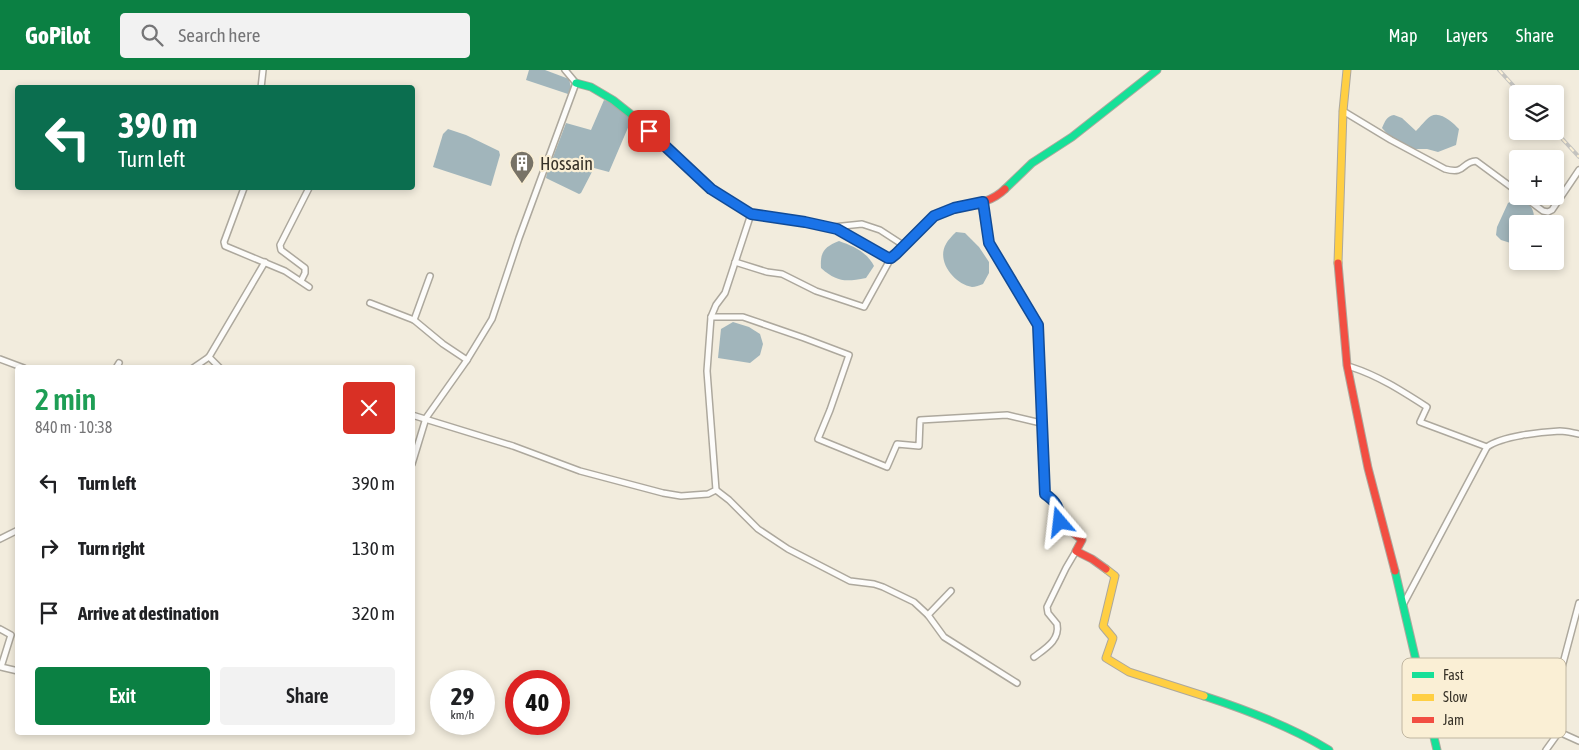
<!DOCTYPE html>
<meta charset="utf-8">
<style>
body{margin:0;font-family:"Asap Condensed",sans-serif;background:#f2f2f2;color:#202124;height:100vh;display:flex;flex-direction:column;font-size:19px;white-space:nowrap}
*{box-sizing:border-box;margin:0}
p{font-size:16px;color:#757577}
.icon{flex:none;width:28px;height:28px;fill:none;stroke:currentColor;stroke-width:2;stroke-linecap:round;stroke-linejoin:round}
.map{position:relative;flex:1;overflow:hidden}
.details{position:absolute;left:15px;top:295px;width:400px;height:370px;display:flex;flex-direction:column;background:#fff;border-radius:5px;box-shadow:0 2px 8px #0003}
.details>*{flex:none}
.hud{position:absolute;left:15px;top:15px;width:400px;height:105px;border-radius:5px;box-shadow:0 2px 8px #0003;background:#0b6e4f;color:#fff;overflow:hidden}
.controls{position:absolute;left:1509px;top:15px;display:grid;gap:10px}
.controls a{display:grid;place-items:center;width:55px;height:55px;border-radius:5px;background:#fff;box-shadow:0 2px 8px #0003;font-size:25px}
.speed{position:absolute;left:430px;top:600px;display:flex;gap:10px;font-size:25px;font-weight:700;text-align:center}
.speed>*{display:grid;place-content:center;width:65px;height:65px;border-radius:50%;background:#fff;box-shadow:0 2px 8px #0003;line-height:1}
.speed small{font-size:12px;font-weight:400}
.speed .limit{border:8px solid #d22;background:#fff;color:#111}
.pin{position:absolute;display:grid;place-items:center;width:42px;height:42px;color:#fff;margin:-21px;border-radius:10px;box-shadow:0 2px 8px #0006}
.me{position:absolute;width:55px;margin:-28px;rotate:343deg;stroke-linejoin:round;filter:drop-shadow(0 0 4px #0008)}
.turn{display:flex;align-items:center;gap:18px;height:105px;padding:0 20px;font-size:22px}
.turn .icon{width:65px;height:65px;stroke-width:2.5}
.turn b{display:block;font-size:35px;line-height:42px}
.round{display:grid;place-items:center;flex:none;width:52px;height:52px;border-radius:5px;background:#f2f2f2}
.headline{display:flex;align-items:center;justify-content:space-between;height:85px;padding:0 20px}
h1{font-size:30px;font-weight:600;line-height:38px;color:#1e9e55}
.primary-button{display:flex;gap:10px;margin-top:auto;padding:10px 20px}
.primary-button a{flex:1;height:58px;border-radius:5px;background:#0b8043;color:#fff;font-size:20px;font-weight:600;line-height:58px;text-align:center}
.primary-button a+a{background:#f2f2f2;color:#202124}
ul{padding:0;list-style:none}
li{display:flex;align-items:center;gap:15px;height:65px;padding:0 20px}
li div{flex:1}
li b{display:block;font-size:19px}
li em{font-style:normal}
header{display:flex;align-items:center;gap:30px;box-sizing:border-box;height:70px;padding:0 25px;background:#0b8043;color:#fff}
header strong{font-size:24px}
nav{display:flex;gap:28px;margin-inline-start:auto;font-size:18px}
.search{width:350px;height:45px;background:#f2f2f2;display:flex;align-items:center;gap:12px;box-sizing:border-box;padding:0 18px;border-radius:5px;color:#757577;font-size:19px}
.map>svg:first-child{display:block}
.water{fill:#a1b5bb}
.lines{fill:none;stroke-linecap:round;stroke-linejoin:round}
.street-casing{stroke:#ada89d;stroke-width:8}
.fast-casing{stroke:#ada89d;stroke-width:9}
.slow-casing{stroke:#ada89d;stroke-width:9}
.jam-casing{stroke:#ada89d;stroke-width:9}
.street{stroke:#fdfcfa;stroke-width:5}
.fast{stroke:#16e098;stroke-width:7}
.slow{stroke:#ffcf43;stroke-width:7}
.jam{stroke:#f24e42;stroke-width:7}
.rail-casing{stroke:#c4c3bf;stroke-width:4}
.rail{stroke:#faefd5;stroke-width:2;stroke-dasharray:5.5;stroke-linecap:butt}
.route-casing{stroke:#114b97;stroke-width:12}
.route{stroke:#1a73e8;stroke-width:9}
.labels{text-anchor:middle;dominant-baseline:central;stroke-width:4.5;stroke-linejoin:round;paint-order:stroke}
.poi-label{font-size:18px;fill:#373228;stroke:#faefd5;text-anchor:start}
.key{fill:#faefd5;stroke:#c0b6a1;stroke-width:1}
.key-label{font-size:14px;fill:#373228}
</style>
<header>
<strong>GoPilot</strong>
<div class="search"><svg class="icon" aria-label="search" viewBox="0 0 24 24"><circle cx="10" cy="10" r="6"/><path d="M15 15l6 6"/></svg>Search here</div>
<nav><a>Map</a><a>Layers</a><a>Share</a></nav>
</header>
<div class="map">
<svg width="1579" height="680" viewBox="0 0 1579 680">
<rect width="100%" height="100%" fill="#f2ecdd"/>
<g class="water">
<path d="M529 0H545L569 9 571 17 568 24 526 10Z"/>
<path d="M604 30 616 35 631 48 630 53 609 102 594 98 581 123 579 124 550 110 546 108 547 103 566 53 591 60Z"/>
<path d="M1394 45 1402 48 1416 61C1420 57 1426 49 1431 46 1441 41 1453 53 1459 59L1456 75 1438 82 1427 79H1408L1392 69 1382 58C1385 51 1387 46 1394 45Z"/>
<path d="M448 59 466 65 499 81 500 85 491 116 433 97 443 64Z"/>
<path d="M1516 129C1531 133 1535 138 1534 154H1518L1517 175 1501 170 1496 165 1497 157 1508 133Z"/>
<path d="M956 162 965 163 979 177 989 192V203L983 214C980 215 975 217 972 217 954 214 936 191 946 174 948 170 953 165 956 162Z"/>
<path d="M839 171C853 176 867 182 874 196L866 208C845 212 837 212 821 198 820 182 824 177 839 171Z"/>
<path d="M733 252 749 257 760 264 763 274 760 285 750 293 718 288 721 259Z"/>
</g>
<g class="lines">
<defs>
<g id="street">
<path d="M261 18 263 0"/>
<path d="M1343 41 1391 70 1445 99C1466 105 1461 92 1476 91L1518 122"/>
<path d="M244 118 224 172 225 176 285 201 309 217"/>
<path d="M1523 126 1543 141 1548 142 1552 140 1579 100"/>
<path d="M833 157 862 154 880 160 900 173"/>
<path d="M735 192 767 202 782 204 816 221 864 237 891 188"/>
<path d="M301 211 305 203V198L281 180 280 175 309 118"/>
<path d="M370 233 414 250 443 274 467 290"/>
<path d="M711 247H743L804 268 849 285 830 340 818 369 887 397 897 374 919 376 920 350 1007 345 1041 353"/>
<path d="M414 250 430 206"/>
<path d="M209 287 220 298"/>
<path d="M0 289 24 298"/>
<path d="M1351 297C1379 306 1402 321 1427 337L1420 352 1487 377"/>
<path d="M116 298 119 293"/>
<path d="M193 298 209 287 265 192"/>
<path d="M412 345 513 376 580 401 663 423 681 426 694 425 708 424 716 420 707 301 711 247 716 235 725 223 751 144"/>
<path d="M412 394 426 348 467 290 492 249 519 168 576 13 565 0"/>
<path d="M716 420 729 430 758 459 788 479 850 511 874 514 883 517 914 532 928 545 944 567 1017 613"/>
<path d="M0 469 18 460"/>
<path d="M1404 533 1487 377C1502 366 1541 362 1560 361 1566 361 1573 363 1579 364"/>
<path d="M928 545 951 521"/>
<path d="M0 559 11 565 1 597 18 601"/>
<path d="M1034 587C1046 578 1060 570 1057 554L1048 543 1047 537 1066 498 1076 481"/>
<path d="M1559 662 1579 671"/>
<path d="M1546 680 1559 662 1549 646 1579 533"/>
</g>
<g id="fast">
<path d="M576 13 591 17 613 30 637 49 711 119 724 127"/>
<path d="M1005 119 1032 93 1072 67 1157 0"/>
<path d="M1395 501 1437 680"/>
<path d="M1204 626C1247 640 1290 656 1329 680"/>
</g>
<g id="slow">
<path d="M1338 193 1343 41 1347 0"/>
<path d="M1106 499 1115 506 1103 556 1113 568 1106 588 1129 602 1204 626"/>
</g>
<g id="jam">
<path d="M724 127 751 144 805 152 837 159 885 187 891 188C901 178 926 150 936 145 959 135 987 137 1005 119"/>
<path d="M983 132 989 173 1038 255 1045 424 1057 435 1060 452 1082 470 1076 481 1092 489 1106 499"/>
<path d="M1338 193 1347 295 1368 398 1395 501"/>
</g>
</defs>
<use href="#street" class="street-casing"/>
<use href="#fast" class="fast-casing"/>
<use href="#slow" class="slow-casing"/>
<use href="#jam" class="jam-casing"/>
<use href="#street" class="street"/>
<use href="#fast" class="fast"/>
<use href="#slow" class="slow"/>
<use href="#jam" class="jam"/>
<defs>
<g id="rail">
<path d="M1499 0 1521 24"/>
<path d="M1555 61 1579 87"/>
</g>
</defs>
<use href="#rail" class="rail-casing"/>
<use href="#rail" class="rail"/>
</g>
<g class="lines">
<defs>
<path id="route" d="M649 61 711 119 751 144 805 152 837 159 888 188H891L896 184 934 146 954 138 983 132 989 173 1038 255 1045 424C1057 432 1059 438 1060 452"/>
</defs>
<use href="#route" class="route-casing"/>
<use href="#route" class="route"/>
</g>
<defs>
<symbol id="building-pin" viewBox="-11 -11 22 30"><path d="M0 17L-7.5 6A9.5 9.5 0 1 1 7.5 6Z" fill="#787367" stroke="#faefd5"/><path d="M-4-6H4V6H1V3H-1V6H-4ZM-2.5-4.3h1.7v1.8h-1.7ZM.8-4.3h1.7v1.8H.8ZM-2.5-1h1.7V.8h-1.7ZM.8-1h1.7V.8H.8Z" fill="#fff"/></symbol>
</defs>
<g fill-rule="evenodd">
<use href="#building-pin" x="508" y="79" width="28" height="38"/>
</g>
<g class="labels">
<g class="poi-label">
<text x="540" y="93">Hossain</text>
</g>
</g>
<rect x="1402" y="588" width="164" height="80" rx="8" class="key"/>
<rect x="1412" y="602" width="22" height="6" fill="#16e098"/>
<rect x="1412" y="624" width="22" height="7" fill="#ffcf43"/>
<rect x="1412" y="647" width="22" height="6" fill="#f24e42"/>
<g class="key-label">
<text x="1443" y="610">Fast</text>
<text x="1443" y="632">Slow</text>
<text x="1443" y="655">Jam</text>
</g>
</svg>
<div class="controls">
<a><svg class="icon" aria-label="layers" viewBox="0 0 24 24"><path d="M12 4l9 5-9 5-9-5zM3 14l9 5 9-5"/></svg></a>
<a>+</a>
<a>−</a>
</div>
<div class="speed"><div>29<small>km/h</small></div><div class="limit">40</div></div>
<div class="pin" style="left:649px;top:61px;background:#d93025"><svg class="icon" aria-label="arrive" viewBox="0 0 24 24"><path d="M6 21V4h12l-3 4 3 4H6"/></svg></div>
<svg class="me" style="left:1060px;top:452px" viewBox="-20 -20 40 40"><path d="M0-17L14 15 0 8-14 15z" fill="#1a73e8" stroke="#fff" stroke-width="4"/></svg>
<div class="hud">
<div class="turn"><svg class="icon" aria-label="left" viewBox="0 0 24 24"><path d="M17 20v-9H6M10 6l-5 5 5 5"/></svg><div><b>390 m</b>Turn left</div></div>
</div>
<section class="details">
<div class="headline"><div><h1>2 min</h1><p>840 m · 10:38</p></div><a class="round" style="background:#d93025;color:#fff"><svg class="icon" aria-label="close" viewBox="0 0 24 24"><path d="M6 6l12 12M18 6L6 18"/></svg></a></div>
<ul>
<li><svg class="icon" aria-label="left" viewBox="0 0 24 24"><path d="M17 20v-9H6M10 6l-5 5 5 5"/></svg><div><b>Turn left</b></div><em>390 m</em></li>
<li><svg class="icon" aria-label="right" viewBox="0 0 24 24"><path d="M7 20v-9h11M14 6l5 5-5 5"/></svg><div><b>Turn right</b></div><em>130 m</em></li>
<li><svg class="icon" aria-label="arrive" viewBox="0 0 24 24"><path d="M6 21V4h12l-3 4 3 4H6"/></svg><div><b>Arrive at destination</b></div><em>320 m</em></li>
</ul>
<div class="primary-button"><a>Exit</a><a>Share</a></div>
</section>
</div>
